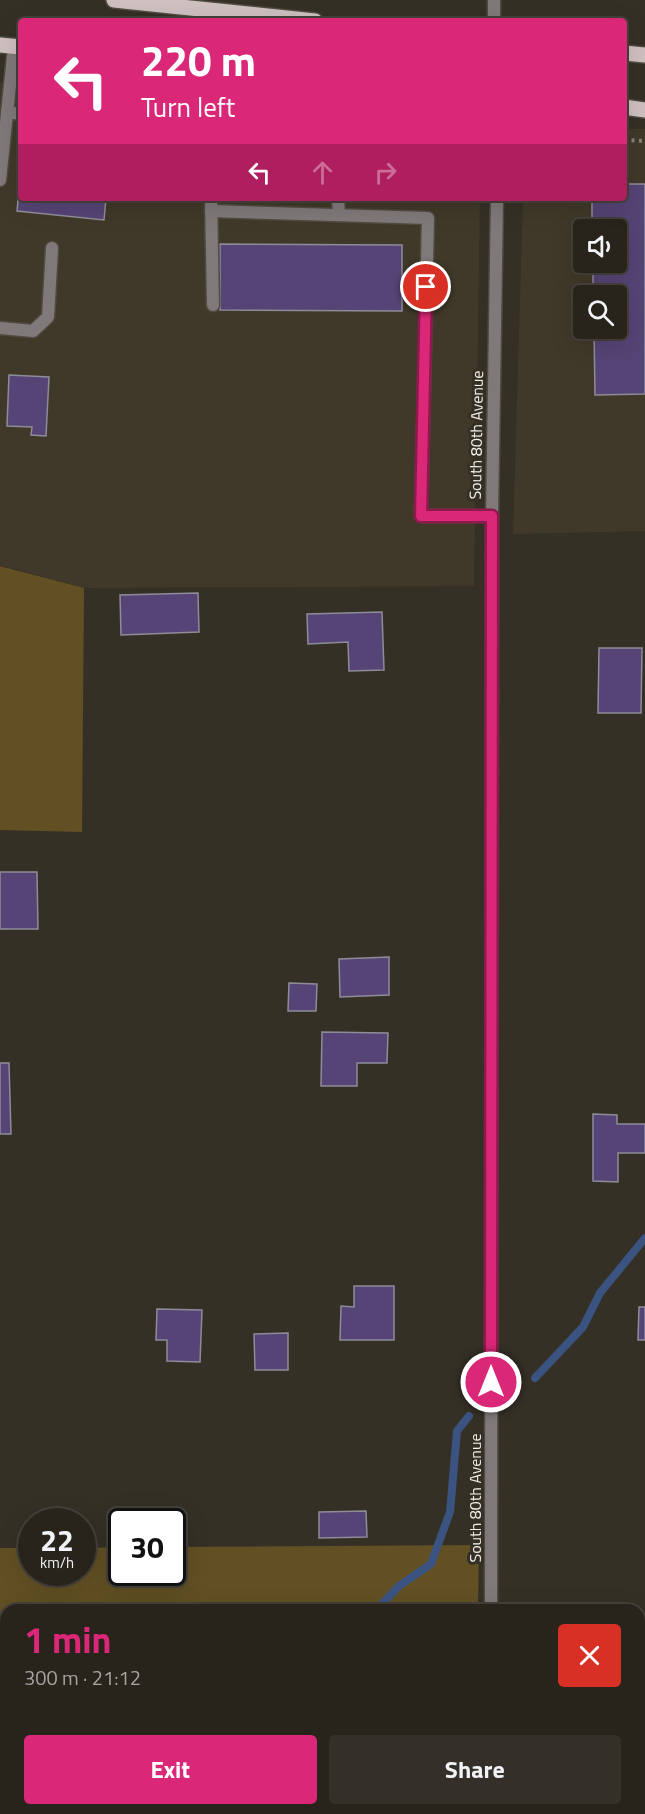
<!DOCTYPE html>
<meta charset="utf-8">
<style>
body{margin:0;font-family:"Titillium Web",sans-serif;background:#343029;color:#f1f3f6;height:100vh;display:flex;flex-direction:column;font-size:22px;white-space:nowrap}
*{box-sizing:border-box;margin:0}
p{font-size:20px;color:#a5a4a3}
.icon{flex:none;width:33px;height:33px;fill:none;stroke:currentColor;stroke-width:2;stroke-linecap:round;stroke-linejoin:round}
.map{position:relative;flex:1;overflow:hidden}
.drawer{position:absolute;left:0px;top:1604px;width:645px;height:212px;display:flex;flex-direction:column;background:#28241c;border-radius:18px 18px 0 0;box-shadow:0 6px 24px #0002,0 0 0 2px #44413b}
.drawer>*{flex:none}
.top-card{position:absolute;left:18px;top:18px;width:609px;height:183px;border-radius:6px;box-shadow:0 6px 24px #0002,0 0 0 2px #44413b;background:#db2777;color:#fff;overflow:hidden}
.fabs{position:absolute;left:573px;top:219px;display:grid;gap:12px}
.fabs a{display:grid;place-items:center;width:54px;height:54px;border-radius:6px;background:#28241c;box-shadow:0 6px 24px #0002,0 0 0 2px #44413b;font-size:30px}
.speed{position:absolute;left:18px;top:1508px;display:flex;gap:12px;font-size:30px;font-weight:700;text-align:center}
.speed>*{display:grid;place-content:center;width:78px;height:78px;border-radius:50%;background:#28241c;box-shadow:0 6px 24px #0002,0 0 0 2px #44413b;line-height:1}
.speed small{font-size:15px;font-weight:400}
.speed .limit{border:3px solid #111;border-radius:9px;background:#fff;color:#111}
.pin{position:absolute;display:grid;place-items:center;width:51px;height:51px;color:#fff;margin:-26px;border:3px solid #fff;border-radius:50%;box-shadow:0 2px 6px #0007}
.me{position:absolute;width:66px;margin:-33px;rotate:0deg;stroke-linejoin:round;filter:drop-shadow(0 0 4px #0008)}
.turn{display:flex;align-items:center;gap:21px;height:126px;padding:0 24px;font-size:27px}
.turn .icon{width:78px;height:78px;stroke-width:2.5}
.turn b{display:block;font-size:42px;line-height:51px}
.lanes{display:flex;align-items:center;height:57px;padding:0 24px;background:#0003;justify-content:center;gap:30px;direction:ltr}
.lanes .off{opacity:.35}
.round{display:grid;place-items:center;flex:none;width:63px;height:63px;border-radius:6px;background:#343029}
.headline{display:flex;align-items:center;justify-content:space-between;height:102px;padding:0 24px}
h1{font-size:36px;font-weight:700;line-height:45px;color:#db2777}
.button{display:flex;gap:12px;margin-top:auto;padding:12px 24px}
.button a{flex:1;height:69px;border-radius:6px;background:#db2777;color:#fff;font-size:24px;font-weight:700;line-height:69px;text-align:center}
.button a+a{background:#343029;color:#f1f3f6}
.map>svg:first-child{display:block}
.built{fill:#403929;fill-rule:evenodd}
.green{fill:#625024}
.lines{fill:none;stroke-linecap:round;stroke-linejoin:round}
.stream{stroke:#3a5380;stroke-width:8}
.building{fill:#554475;stroke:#8f8c99;stroke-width:1.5}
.service-casing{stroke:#504b41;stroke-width:15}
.minor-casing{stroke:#504b41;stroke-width:15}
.primary-casing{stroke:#504b41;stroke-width:18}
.path{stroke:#868279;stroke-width:4;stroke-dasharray:3 4.5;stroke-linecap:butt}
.service{stroke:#807979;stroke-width:12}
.minor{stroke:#807979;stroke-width:12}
.primary{stroke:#cfc0c0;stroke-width:15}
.route-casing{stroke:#8e194d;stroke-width:15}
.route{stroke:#db2777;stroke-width:10}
.labels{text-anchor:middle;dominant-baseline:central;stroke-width:6;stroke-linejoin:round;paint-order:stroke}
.street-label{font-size:16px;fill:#f3f0e9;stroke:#353026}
</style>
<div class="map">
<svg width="645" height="1814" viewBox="0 0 645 1814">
<rect width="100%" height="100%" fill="#353026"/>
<g class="built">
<path d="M0 82 21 83V198H480L474 586 84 588 0 565Z"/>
<path d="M624 129H645V531L513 534 523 198H624ZM584 230H616V262H584ZM584 296H616V328H584Z"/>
</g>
<g class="green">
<path d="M0 566 84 588 82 832 0 830Z"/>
<path d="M479 1545 478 1609 6 1610V1809H204V1814H0V1548H31L32 1572H82L83 1548 121 1547 122 1572H172L173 1547Z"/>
</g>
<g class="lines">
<g class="stream">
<path d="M535 1378 583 1327 600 1293 645 1238"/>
<path d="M376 1610 399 1586 431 1564 450 1512 457 1431 469 1416"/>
<path d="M167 1814 173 1809"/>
</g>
</g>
<g class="building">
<path d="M21 168V198H106L104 220 17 211Z"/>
<path d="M624 184H645V394L595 395 594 328H616V296H593V262H616V230H592V198H624Z"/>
<path d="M220 244 402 245V311L220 310Z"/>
<path d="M9 375 49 377 46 436 31 435 32 427 7 426Z"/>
<path d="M198 593 199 632 121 635 120 595Z"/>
<path d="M382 612 384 670 349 671 348 642 308 644 307 614Z"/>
<path d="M599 648H642L641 713H598Z"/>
<path d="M0 872H37L38 929H0Z"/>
<path d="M389 957V995L340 997 339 959Z"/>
<path d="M289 983 317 984 316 1011H288Z"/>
<path d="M322 1032 388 1033 387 1063H357V1086H321Z"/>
<path d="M0 1063H9L11 1134H0Z"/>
<path d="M593 1114 617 1115V1124H645V1153H618V1182L593 1181Z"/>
<path d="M354 1286H394V1340H340L341 1306 354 1307Z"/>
<path d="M639 1307H645V1340H638Z"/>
<path d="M157 1309 202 1310 200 1362 167 1361V1340H156Z"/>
<path d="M288 1333V1370H255L254 1334Z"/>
<path d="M366 1511 367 1537 319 1538V1512Z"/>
<rect x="256" y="1809" width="28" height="5"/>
<rect x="321" y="1809" width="74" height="5"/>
</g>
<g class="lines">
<defs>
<g id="service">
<path d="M7 112 21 114"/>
<path d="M0 180 14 47"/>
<path d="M211 198 213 305"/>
<path d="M338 198 339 215"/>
<path d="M211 211 428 218 421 516H492"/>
<path d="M0 328 33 331 48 317 52 248"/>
</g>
<g id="minor">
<path d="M494 21V0"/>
<path d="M491 1610 492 516 497 198"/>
<path d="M491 1809V1814"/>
</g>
<g id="primary">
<path d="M114 0 315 21"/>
<path d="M0 45 21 47"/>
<path d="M624 53 645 55"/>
<path d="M624 107 645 110"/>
</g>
</defs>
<use href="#service" class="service-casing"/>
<use href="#minor" class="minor-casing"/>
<use href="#primary" class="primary-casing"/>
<path class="path" d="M624 140 645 141"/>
<use href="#service" class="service"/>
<use href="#minor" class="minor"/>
<use href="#primary" class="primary"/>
</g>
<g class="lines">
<defs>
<path id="route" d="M426 287 421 516H492L491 1382"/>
</defs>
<use href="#route" class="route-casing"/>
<use href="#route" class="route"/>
</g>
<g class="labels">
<g class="street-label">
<text transform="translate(476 435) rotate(-89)">South 80th Avenue</text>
<text transform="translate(475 1498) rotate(-90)">South 80th Avenue</text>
</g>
</g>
</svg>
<div class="fabs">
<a><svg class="icon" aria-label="sound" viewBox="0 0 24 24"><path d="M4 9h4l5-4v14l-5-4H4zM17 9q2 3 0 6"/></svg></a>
<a><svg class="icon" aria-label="search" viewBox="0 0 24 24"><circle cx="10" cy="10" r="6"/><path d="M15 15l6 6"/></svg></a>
</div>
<div class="speed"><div>22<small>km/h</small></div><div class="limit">30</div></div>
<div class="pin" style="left:426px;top:287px;background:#d93025"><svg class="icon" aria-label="arrive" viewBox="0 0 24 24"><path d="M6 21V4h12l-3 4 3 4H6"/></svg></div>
<svg class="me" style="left:491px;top:1382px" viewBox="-20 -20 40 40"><circle r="17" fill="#db2777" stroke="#fff" stroke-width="3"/><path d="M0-11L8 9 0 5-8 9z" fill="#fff"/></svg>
<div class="top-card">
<div class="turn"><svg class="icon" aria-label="left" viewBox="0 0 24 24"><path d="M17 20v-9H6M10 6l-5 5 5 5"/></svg><div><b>220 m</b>Turn left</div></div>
<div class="lanes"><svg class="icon" aria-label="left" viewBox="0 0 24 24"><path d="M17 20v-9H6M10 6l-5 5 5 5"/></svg><svg class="icon off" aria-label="ahead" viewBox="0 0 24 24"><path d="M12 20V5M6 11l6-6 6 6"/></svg><svg class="icon off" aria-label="right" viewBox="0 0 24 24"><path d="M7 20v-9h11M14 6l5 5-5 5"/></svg></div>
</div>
<section class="drawer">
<div class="headline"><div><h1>1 min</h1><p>300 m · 21:12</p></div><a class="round" style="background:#d93025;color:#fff"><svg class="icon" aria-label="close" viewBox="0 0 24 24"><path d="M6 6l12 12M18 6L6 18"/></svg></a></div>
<div class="button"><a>Exit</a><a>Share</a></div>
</section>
</div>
